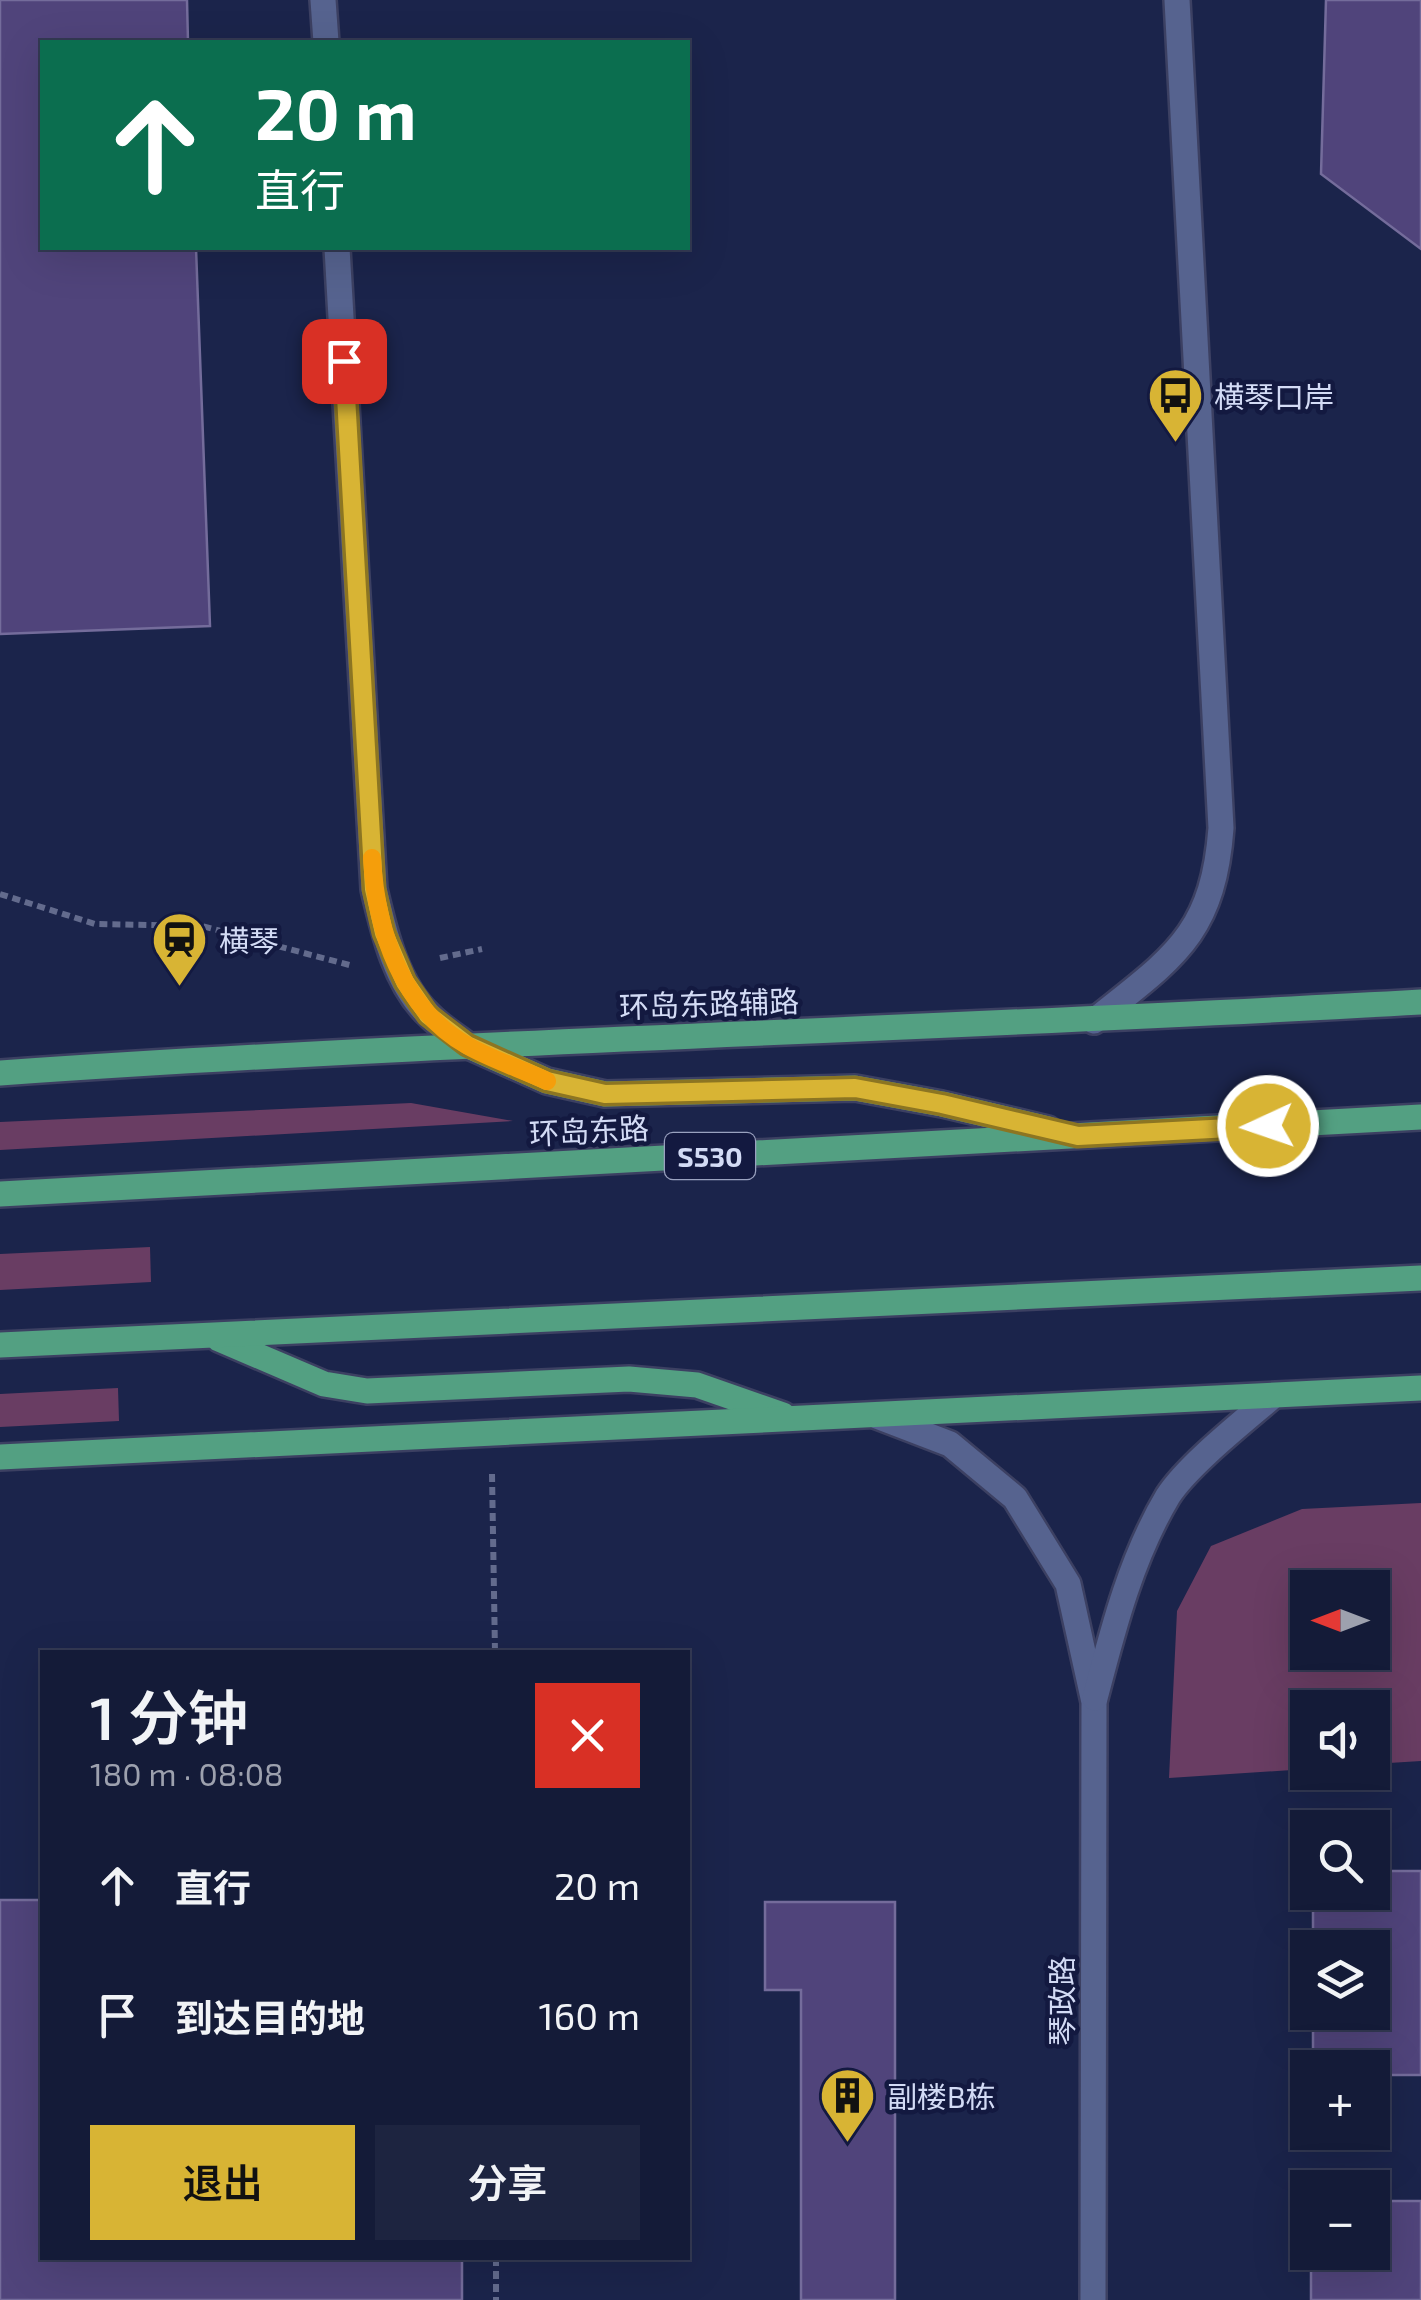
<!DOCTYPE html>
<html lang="zh">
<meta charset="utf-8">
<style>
body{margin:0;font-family:"Exo 2","Noto Sans SC",sans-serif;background:#1d2440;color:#f1f3f6;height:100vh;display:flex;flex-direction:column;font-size:38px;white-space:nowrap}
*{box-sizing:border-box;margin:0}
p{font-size:32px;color:#9da1ae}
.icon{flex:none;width:55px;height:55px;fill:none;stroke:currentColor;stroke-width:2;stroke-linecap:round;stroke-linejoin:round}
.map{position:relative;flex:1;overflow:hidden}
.drawer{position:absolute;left:40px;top:1650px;width:650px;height:610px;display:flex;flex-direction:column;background:#141b38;border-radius:0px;box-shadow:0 10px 40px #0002,0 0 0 2px #333953}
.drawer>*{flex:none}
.top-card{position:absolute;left:40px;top:40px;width:650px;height:210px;border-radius:0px;box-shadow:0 10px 40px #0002,0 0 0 2px #333953;background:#0b6e4f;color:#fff;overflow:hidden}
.needle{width:65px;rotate:270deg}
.controls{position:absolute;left:1290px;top:1570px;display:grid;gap:20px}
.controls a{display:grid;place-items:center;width:100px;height:100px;border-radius:0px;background:#141b38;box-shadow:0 10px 40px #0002,0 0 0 2px #333953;font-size:50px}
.pin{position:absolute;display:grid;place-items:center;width:85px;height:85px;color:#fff;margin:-42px;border-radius:20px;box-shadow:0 5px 15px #0006}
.me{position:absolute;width:110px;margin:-55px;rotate:267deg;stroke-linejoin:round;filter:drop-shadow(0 0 8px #0008)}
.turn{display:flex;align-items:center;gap:35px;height:210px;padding:0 50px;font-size:45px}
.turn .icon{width:130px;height:130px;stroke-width:2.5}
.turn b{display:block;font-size:70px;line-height:85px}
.round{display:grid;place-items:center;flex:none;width:105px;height:105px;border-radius:0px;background:#1d2440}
.headline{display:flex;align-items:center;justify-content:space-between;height:170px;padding:0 50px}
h1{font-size:60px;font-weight:600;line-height:75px}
.action{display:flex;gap:20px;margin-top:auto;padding:20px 50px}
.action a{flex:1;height:115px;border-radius:0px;background:#d8b434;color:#111;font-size:40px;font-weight:600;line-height:115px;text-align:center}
.action a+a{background:#1d2440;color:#f1f3f6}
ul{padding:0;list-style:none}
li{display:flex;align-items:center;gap:30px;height:130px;padding:0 50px}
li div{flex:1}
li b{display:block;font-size:38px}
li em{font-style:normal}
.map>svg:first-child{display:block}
.green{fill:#693d63;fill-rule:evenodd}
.building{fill:#50447b;stroke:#746c9b;stroke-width:2.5}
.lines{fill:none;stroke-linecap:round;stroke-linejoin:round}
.minor-casing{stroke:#3c4062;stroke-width:30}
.major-casing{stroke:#3c4062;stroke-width:30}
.path{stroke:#636b8d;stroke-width:6;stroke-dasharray:8 5;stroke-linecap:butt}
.minor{stroke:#56638f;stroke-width:25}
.major{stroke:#53a082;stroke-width:25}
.route-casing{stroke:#8c7522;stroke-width:25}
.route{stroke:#d8b434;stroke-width:18}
.slow{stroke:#f59e0b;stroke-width:18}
.labels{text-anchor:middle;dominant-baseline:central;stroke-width:9;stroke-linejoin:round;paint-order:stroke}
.shield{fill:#131940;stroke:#99a1bf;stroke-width:2.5}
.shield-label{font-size:28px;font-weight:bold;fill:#d3dbf5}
.poi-label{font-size:30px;fill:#d3dbf5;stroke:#131940;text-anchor:start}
.street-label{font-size:30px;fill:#d3dbf5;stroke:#131940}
</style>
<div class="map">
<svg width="1421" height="2300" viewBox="0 0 1421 2300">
<rect width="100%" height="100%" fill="#1b244b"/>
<g class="green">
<path d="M411 1103 513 1121 0 1150V1122Z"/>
<path d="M150 1247 151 1282 0 1290V1254Z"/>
<path d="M118 1388 119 1421 0 1427V1394Z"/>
<path d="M1421 1503V1761L1373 1764 1372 1708H1308L1307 1769 1169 1778 1177 1611 1211 1546 1302 1509ZM1308 1588H1372V1652H1308Z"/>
</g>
<g class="building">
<path d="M0 0H187L188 42H42V248H196L210 626 0 634Z"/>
<path d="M1326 0H1421V249L1321 174Z"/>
<path d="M1372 1871H1421V2075H1372V2068H1313V2012H1372V1948H1313V1892H1372Z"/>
<path d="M0 1900H42V2258H462V2300H0Z"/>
<path d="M765 1902H895V2300H801V1990H765Z"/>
<path d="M1372 2201H1421V2300H1311V2252H1372Z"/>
</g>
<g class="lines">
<defs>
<g id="minor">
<path d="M323 0 326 42"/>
<path d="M337 248 374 889C384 932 396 985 430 1016 441 1027 455 1036 467 1045"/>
<path d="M1094 1021C1172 958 1213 936 1221 828L1177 0"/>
<path d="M877 1416 950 1444 1015 1498 1068 1584 1094 1702 1093 2300"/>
<path d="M1095 1698C1113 1629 1131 1558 1168 1496 1188 1465 1244 1421 1273 1396"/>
</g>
<g id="major">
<path d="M471 1047 547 1081 605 1094 855 1088 942 1104 1048 1129"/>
<path d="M0 1073C473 1040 947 1029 1421 1002"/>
<path d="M0 1194 1421 1117"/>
<path d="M219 1339 324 1384 367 1391 629 1379 697 1385 783 1415"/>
<path d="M0 1345 1421 1278"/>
<path d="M0 1457 1421 1388"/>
</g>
</defs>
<use href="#minor" class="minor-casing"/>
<use href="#major" class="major-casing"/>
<g class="path">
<path d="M0 894 95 924 202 926 353 966"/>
<path d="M440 958 482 949"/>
<path d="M492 1474 495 1652"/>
<path d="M496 2258V2300"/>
</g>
<use href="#minor" class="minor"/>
<use href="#major" class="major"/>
</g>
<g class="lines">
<defs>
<path id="route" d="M344 361 374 889 384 933 405 982 428 1015 467 1045 547 1081 605 1094 855 1088 942 1104 1078 1136 1268 1126"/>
</defs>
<use href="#route" class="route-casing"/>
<use href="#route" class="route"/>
<path class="slow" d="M372 858C376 930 402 1009 468 1046 493 1060 521 1069 547 1081"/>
</g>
<defs>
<symbol id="bus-pin" viewBox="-11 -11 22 30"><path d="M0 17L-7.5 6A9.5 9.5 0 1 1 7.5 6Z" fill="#d8b434" stroke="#131940"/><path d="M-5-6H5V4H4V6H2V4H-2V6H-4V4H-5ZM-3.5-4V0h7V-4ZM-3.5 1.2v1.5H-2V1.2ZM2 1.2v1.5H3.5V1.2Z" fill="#111"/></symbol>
<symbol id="station-pin" viewBox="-11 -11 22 30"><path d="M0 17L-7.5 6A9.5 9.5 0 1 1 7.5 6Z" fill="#d8b434" stroke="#131940"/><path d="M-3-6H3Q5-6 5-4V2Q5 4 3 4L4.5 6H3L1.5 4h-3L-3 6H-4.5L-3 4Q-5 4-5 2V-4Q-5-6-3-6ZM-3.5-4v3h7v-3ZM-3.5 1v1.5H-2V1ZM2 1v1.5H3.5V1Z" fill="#111"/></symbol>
<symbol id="building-pin" viewBox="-11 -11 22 30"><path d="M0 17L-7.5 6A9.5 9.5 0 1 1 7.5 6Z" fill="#d8b434" stroke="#131940"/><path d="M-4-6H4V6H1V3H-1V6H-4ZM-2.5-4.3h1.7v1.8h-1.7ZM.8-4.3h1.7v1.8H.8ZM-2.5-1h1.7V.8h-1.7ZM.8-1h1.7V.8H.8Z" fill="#111"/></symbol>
</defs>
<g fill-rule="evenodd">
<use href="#bus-pin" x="1144" y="364" width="63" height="86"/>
<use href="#station-pin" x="148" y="908" width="63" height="86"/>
<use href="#building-pin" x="816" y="2064" width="63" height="86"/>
</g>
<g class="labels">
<rect class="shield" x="665" y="1133" width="90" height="46" rx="8"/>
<g class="shield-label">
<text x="710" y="1156">S530</text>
</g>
<g class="poi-label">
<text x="1214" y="396">横琴口岸</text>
<text x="219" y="940">横琴</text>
<text x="887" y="2096">副楼B栋</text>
</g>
<g class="street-label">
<text transform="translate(709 1003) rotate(-2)">环岛东路辅路</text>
<text transform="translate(589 1130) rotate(-3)">环岛东路</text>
<text transform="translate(1061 2001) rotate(-90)">琴政路</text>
</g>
</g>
</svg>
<div class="controls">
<a><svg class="needle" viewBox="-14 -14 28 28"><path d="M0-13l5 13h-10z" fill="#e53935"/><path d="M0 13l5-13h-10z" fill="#9da1ae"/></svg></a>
<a><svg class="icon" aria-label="sound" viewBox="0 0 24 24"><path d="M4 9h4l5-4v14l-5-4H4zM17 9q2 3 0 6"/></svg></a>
<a><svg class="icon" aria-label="search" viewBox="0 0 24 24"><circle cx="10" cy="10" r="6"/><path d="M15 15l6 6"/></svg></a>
<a><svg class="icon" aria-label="layers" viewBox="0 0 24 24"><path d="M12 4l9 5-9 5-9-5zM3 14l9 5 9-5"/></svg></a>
<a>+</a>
<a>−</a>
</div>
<div class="pin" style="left:344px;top:361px;background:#d93025"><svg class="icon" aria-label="arrive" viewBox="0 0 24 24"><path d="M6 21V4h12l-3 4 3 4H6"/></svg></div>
<svg class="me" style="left:1268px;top:1126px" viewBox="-20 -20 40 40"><circle r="17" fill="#d8b434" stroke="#fff" stroke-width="3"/><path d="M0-11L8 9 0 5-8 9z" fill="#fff"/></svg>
<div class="top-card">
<div class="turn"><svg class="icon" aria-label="ahead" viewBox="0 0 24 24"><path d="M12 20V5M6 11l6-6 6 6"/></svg><div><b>20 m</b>直行</div></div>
</div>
<section class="drawer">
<div class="headline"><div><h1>1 分钟</h1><p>180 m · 08:08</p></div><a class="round" style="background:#d93025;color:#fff"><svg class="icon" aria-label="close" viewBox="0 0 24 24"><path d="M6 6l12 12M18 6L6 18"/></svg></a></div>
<ul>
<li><svg class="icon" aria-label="ahead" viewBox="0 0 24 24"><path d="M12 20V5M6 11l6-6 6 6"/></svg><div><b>直行</b></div><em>20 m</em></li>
<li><svg class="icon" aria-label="arrive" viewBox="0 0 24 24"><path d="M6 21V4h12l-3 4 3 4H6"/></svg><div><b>到达目的地</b></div><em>160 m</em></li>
</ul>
<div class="action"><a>退出</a><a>分享</a></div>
</section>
</div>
